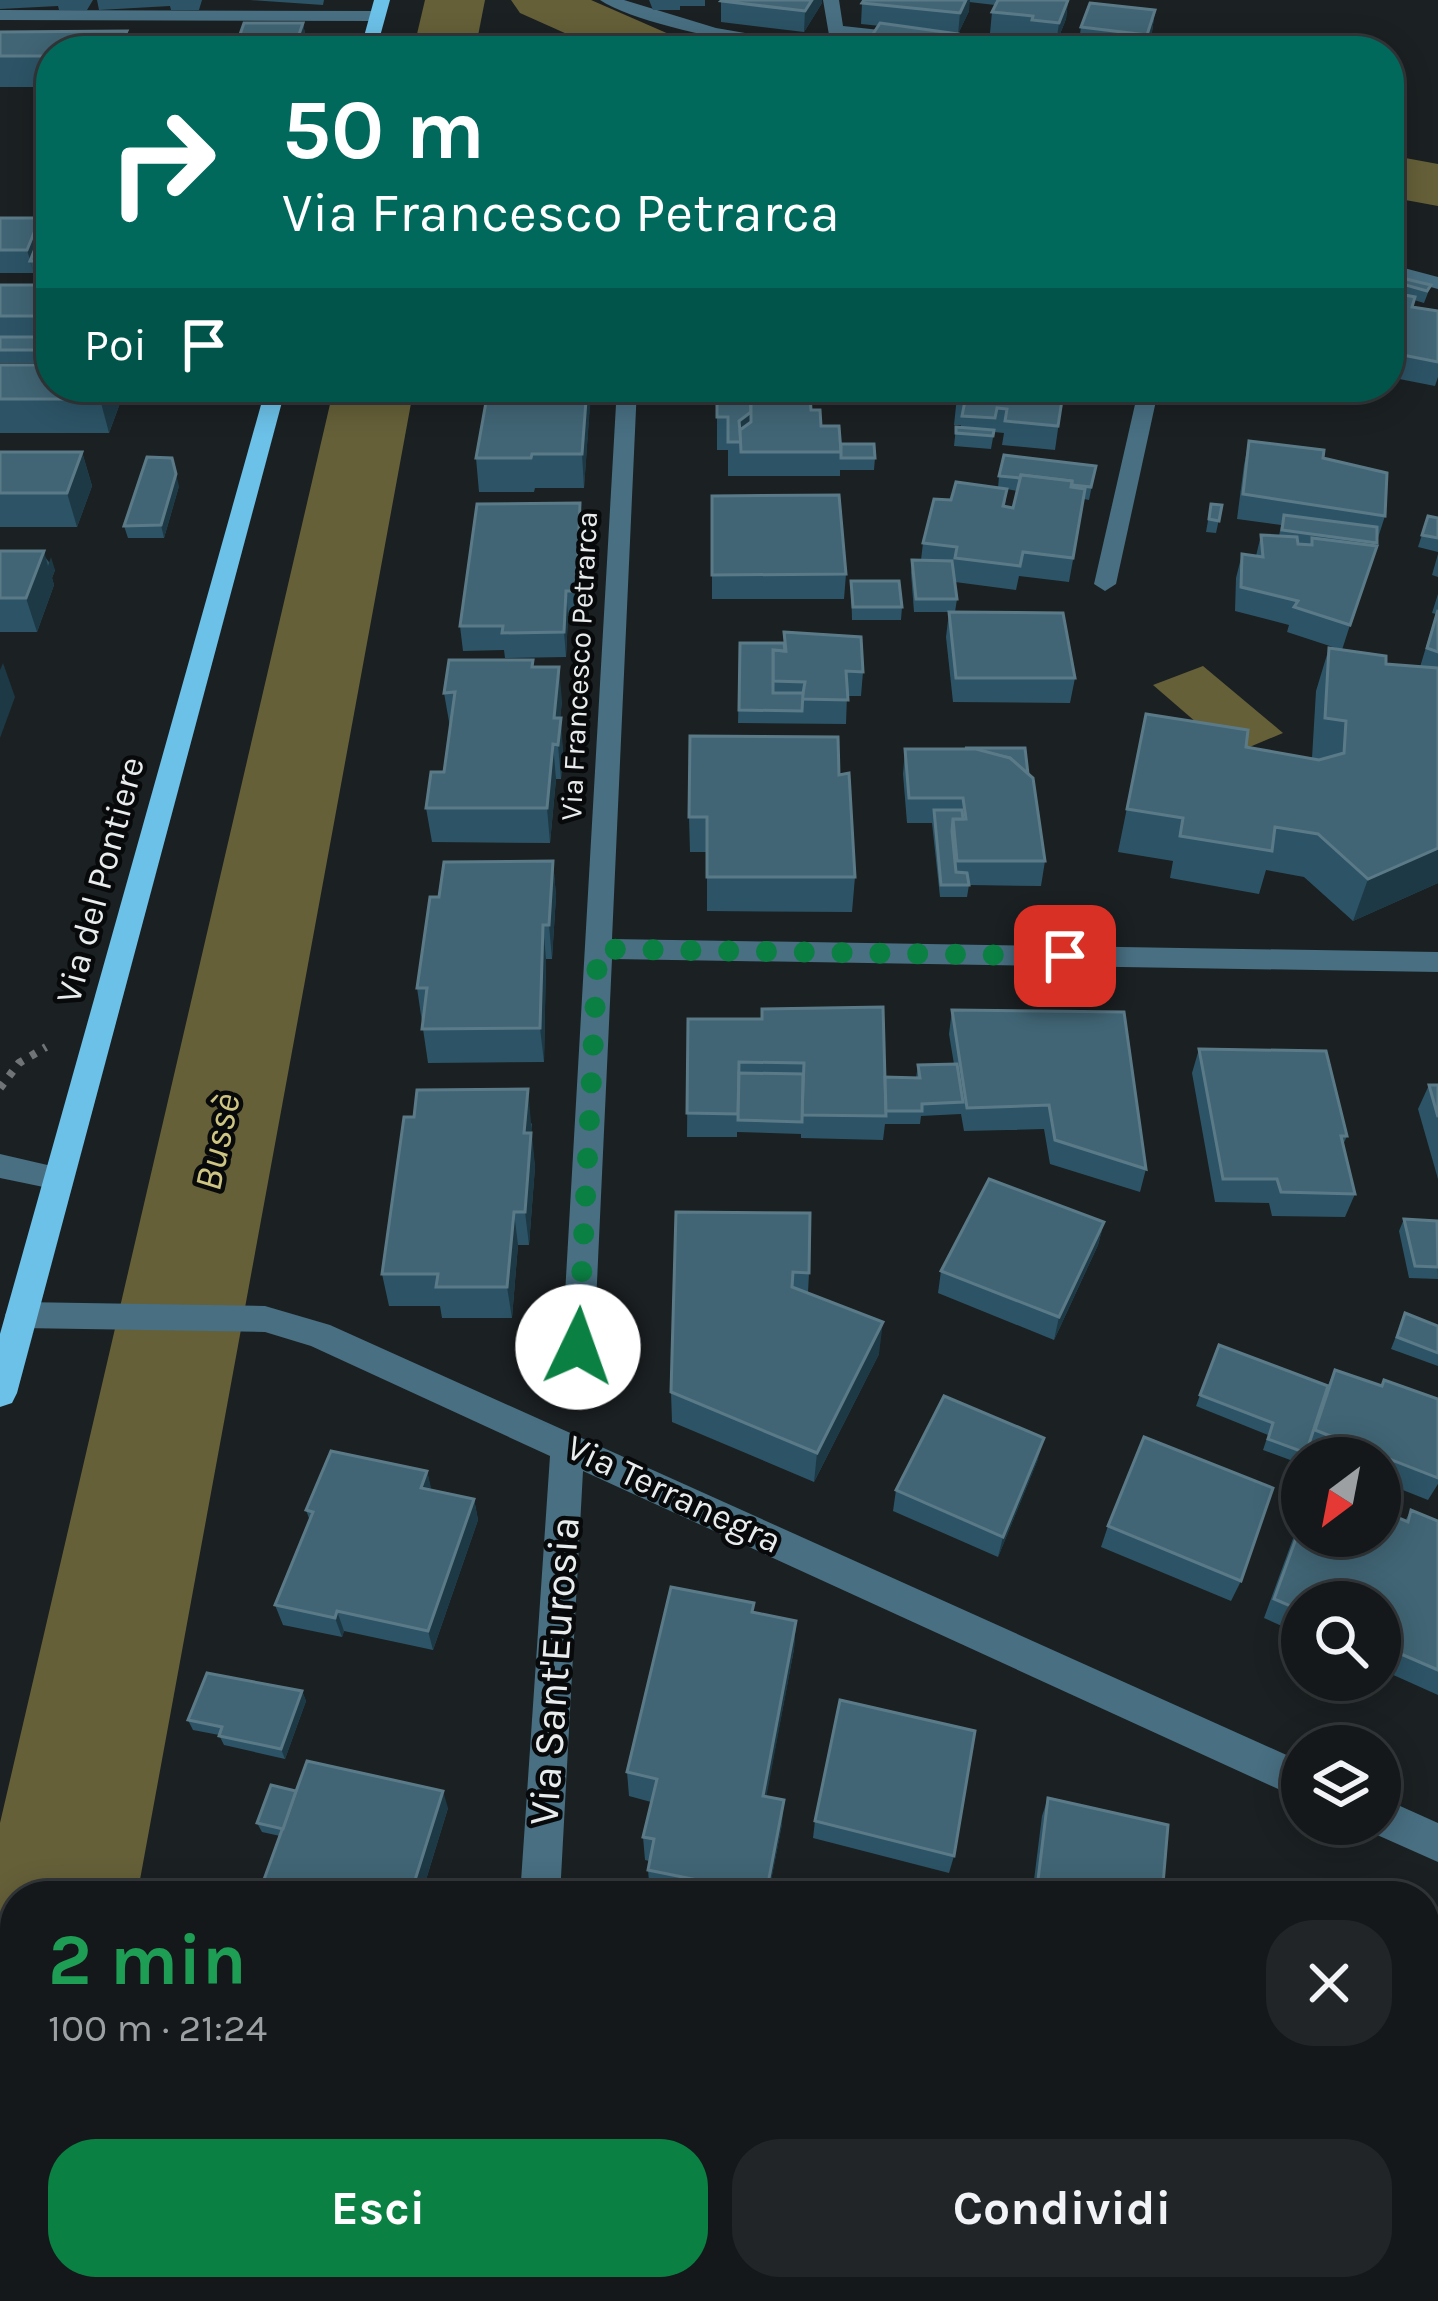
<!DOCTYPE html>
<html lang="it">
<meta charset="utf-8">
<style>
body{margin:0;font-family:Karla,sans-serif;background:#212527;color:#f1f3f6;height:100vh;display:flex;flex-direction:column;font-size:45px;white-space:nowrap}
*{box-sizing:border-box;margin:0}
p{font-size:39px;color:#9da0a2}
.icon{flex:none;width:66px;height:66px;fill:none;stroke:currentColor;stroke-width:2;stroke-linecap:round;stroke-linejoin:round}
.map{position:relative;flex:1;overflow:hidden}
.side{position:absolute;left:0px;top:1881px;width:1440px;height:420px;display:flex;flex-direction:column;background:#14181a;border-radius:48px 48px 0 0;box-shadow:0 6px 30px #0003,0 0 0 3px #333739}
.side>*{flex:none}
.banner{position:absolute;left:36px;top:36px;width:1368px;height:366px;border-radius:48px;box-shadow:0 6px 30px #0003,0 0 0 3px #333739;background:#00695c;color:#fff;overflow:hidden}
.needle{width:78px;rotate:212deg}
.tools{position:absolute;left:1281px;top:1437px;display:grid;gap:24px}
.tools a{display:grid;place-items:center;width:120px;height:120px;border-radius:50%;background:#14181a;box-shadow:0 6px 30px #0003,0 0 0 3px #333739;font-size:60px}
.pin{position:absolute;display:grid;place-items:center;width:102px;height:102px;color:#fff;margin:-51px;border-radius:24px;box-shadow:0 6px 18px #0006}
.me{position:absolute;width:132px;margin:-66px;rotate:3deg;stroke-linejoin:round;filter:drop-shadow(0 0 9px #0008)}
.turn{display:flex;align-items:center;gap:42px;height:252px;padding:0 48px;font-size:54px}
.turn .icon{width:156px;height:156px;stroke-width:2.5}
.turn b{display:block;font-size:84px;line-height:102px}
.then{display:flex;align-items:center;height:114px;padding:0 48px;background:#0003;gap:24px;font-size:45px}
.round{display:grid;place-items:center;flex:none;width:126px;height:126px;border-radius:48px;background:#212527}
.head{display:flex;align-items:center;justify-content:space-between;height:204px;padding:0 48px}
h1{font-size:72px;font-weight:700;line-height:90px;color:#1e9e55}
.primary-button{display:flex;gap:24px;margin-top:auto;padding:24px 48px}
.primary-button a{flex:1;height:138px;border-radius:48px;background:#0b8043;color:#fff;font-size:48px;font-weight:700;line-height:138px;text-align:center}
.primary-button a+a{background:#212527;color:#f1f3f6}
.map>svg:first-child{display:block}
.water{fill:#656038}
.lines{fill:none;stroke-linecap:round;stroke-linejoin:round}
.river{fill:#656038;fill-rule:evenodd}
.path{stroke:#707476;stroke-width:8;stroke-dasharray:6 9;stroke-linecap:butt}
.minor{fill:#486f82;fill-rule:evenodd}
.major{fill:#6cc1e8;fill-rule:evenodd}
.wall{fill:#2c5466;fill-rule:evenodd}
.shaded-wall{fill:#1d3945}
.building{fill:#416575;stroke:#5b7a88;stroke-width:3}
.route{stroke:#0b8043;stroke-width:21;stroke-dasharray:0 37.8}
.labels{text-anchor:middle;dominant-baseline:central;stroke-width:9;stroke-linejoin:round;paint-order:stroke}
.far-street-label{font-size:30px;fill:#e9eced;stroke:#07090a}
.street-label{font-size:36px;fill:#e9eced;stroke:#07090a}
.water-label{font-size:39px;font-style:italic;fill:#cfc582;stroke:#07090a}
.near-street-label{font-size:42px;fill:#e9eced;stroke:#07090a}
</style>
<div class="map">
<svg width="1438" height="2301" viewBox="0 0 1438 2301">
<rect width="100%" height="100%" fill="#1b2022"/>
<path class="water" d="M1203 666 1283 733 1233 754 1153 685Z"/>
<g class="lines">
<g class="river">
<path d="M425 0H485L475 51H413Z"/>
<path d="M511 0H591L678 38 687 51H605L520 13Z"/>
<path d="M1389 155 1438 164V206L1389 197Z"/>
<path d="M334 387H414L137 1896H15V1954L6 1950 0 1937V1823Z"/>
<path d="M15 2034V2269L0 2275V2041Z"/>
</g>
<path class="path" d="M0 1088 19 1063 46 1047"/>
<g class="minor">
<path d="M600 0H624L716 28 816 45 829 35 823 0H839L843 26 1028 46 1036 51H984L845 36 828 51C775 51 643 28 600 0Z"/>
<path d="M0 10 377 11 385 16 377 21 0 20Z"/>
<path d="M1389 264 1438 277V289L1389 276Z"/>
<path d="M617 387H637L612 939 1438 952V972L612 959 594 1347 589 1357 578 1361 567 1357 562 1347Z"/>
<path d="M1139 387H1159L1116 584 1105 591 1094 584Z"/>
<path d="M0 1154 69 1170 73 1178 69 1186 58 1190 0 1178Z"/>
<path d="M21 1302 265 1306 330 1325 1302 1762V1800L583 1471 560 1896H520L550 1456 311 1346 265 1332 21 1328 10 1324 5 1315 10 1306Z"/>
<path d="M1380 1797 1438 1823V1862L1366 1830 1364 1824H1380Z"/>
<path d="M494 2286H557L563 2301H493Z"/>
</g>
<g class="major">
<path d="M374 0H390L376 51H360Z"/>
<path d="M266 387H286L17 1393 12 1403 0 1407V1334Z"/>
</g>
</g>
<g class="wall">
<path d="M0 0H93L87 10H59L58 6 0 9Z"/>
<path d="M97 0H202L199 10H171L170 6 99 10Z"/>
<path d="M250 0H324L323 5Z"/>
<path d="M649 0H705V6H680V10H653Z"/>
<path d="M864 0H1068L1066 19 1056 44 1030 41V37L990 33 992 12 995 5 969 2V11L958 34 861 24 862 3Z"/>
<path d="M721 1 822 3 804 32 721 22Z"/>
<path d="M1155 10 1152 32 1146 51H1098L1078 48 1081 27Z"/>
<path d="M303 23 305 34 299 51H238L237 43Z"/>
<path d="M127 31 132 51H51V87H0V32Z"/>
<path d="M0 218 43 229H51V273H0Z"/>
<path d="M1402 284 1431 285 1424 303 1414 300 1412 307 1438 311V377L1435 386 1389 377V292L1400 294Z"/>
<rect x="0" y="285" width="51" height="78"/>
<path d="M0 365 51 387H126L109 433H0Z"/>
<path d="M485 387H591L584 488H535L534 492H479L476 458 486 405Z"/>
<path d="M717 387H890H879L878 404H811V410L821 426 841 444 875 458 874 470H840V476H728V450H717Z"/>
<path d="M958 387H1064L1055 450 1002 445 1004 433 994 432 991 449 954 446 956 427 961 428V425H954Z"/>
<path d="M1249 441 1323 458 1385 516 1342 650 1287 632 1289 625 1235 611 1236 578 1242 554 1256 556 1261 535 1279 536 1281 525 1237 519 1244 465Z"/>
<path d="M0 452H82L92 486 77 527H0Z"/>
<path d="M1096 466 1089 500 1084 499 1069 582 1019 576 1016 590 955 582 957 599 955 612H914L911 573 912 560H921L923 543 951 500 998 488 999 476ZM1007 489 1017 491 1013 508 1005 506Z"/>
<path d="M179 486 164 538H128L124 526Z"/>
<path d="M712 496 846 574 844 599H712Z"/>
<path d="M1211 504 1222 505 1216 533 1206 532Z"/>
<path d="M1428 516 1438 518V552L1418 547Z"/>
<path d="M582 527 581 557H586L588 581 586 615 568 616 566 657 505 658 504 650 463 651 460 626Z"/>
<path d="M0 551H44L45 557 55 570 52 578 54 585 37 632H0Z"/>
<path d="M1438 554V577L1432 575Z"/>
<path d="M851 581 902 607 901 620H852Z"/>
<path d="M1438 594V883L1353 921 1304 877 1266 870 1259 894 1170 878 1173 861 1118 852 1146 714 1246 747 1312 758 1316 691 1329 648 1386 664 1420 667 1436 614 1432 613Z"/>
<path d="M949 612 1075 678 1070 703 953 702 946 637Z"/>
<path d="M784 632 863 672 861 696H847L846 724 738 723 740 643H784Z"/>
<path d="M534 667 562 701 560 718 563 753 561 779H556L550 843 432 842 426 808 444 772 450 727 444 693Z"/>
<path d="M905 749 1045 861 1041 886 969 885 967 897H940L932 823H907L903 774Z"/>
<path d="M839 775 855 877 852 912 707 911V852H690L689 817Z"/>
<path d="M553 861 556 896 552 959H546L544 1062 428 1063 417 988 439 897Z"/>
<path d="M952 1010 1146 1169 1140 1192 1050 1164 1044 1129 964 1131 961 1114 921 1116 920 1124H885L883 1140 801 1138V1134L737 1132V1137H687L688 1019 885 1077 916 1078 918 1065 954 1064 949 1034Z"/>
<path d="M1199 1049 1347 1136 1343 1145 1355 1194 1345 1217 1272 1216 1269 1203 1215 1202 1192 1073Z"/>
<path d="M1429 1085H1438V1179L1418 1109Z"/>
<path d="M532 1123 531 1134 535 1167 529 1245H518L512 1318H442L440 1306H389L382 1274Z"/>
<path d="M676 1212 809 1273 808 1293 879 1354 814 1482 672 1422 671 1392Z"/>
<path d="M1404 1219 1437 1221 1438 1279 1409 1278 1399 1231Z"/>
<path d="M1104 1222 1098 1245 1054 1340 938 1293 941 1271Z"/>
<path d="M1405 1313 1438 1326V1366L1391 1349Z"/>
<path d="M1335 1370 1381 1386 1384 1380 1438 1399V1484L1428 1500 1380 1481V1458H1321L1306 1452 1302 1458 1301 1464 1263 1450 1268 1435 1196 1406 1200 1395 1328 1385Z"/>
<path d="M1038 1459 998 1557 893 1511 896 1490Z"/>
<path d="M427 1471 431 1490 474 1499 478 1520 433 1650 344 1631 342 1637 283 1625 275 1605 310 1521 306 1510Z"/>
<path d="M1411 1510 1438 1521V1695L1380 1669V1602H1302V1635L1264 1618 1302 1514V1536L1405 1521Z"/>
<path d="M1108 1526 1241 1581 1231 1601 1101 1547Z"/>
<path d="M754 1613 796 1621 794 1649 766 1796 782 1824 768 1896H666L650 1893 648 1870 649 1861 645 1860 643 1837 651 1802 629 1796 627 1772Z"/>
<path d="M302 1691 306 1701 285 1759 224 1745 219 1735 193 1730 188 1720Z"/>
<path d="M296 1791 448 1808 421 1896H258L280 1836 262 1832 257 1823Z"/>
<path d="M1048 1798 1162 1896H1032L1042 1816Z"/>
<path d="M815 1821 954 1856 949 1873 813 1838Z"/>
<path d="M1436 1991 1438 1992V2206L1425 2203V2002Z"/>
<path d="M990 2286H1138L1136 2301H988Z"/>
<path d="M1168 2286H1332L1344 2301H1167Z"/>
</g>
<g class="shaded-wall">
<path d="M812 0H822V3L804 32 805 11Z"/>
<path d="M966 0H970L969 11 958 34 960 13Z"/>
<path d="M1068 0 1066 19 1056 44 1059 23Z"/>
<path d="M1155 10 1152 32 1145 51 1147 35Z"/>
<path d="M303 23 305 34 299 51H298L296 43Z"/>
<path d="M127 31 132 51H118Z"/>
<path d="M40 218 46 241 30 261 34 273 27 250Z"/>
<path d="M105 387H126L109 433 100 399Z"/>
<path d="M587 387H591V394L584 488 582 454Z"/>
<path d="M763 387H768L767 418 751 446 741 453 739 421 750 394Z"/>
<path d="M82 452 92 486 77 527 67 493Z"/>
<path d="M176 474 179 486 164 538 161 525Z"/>
<path d="M580 503 582 527 580 581 578 557Z"/>
<path d="M44 551 48 566 51 557 55 570 52 578 54 585 37 632 26 598Z"/>
<path d="M586 557 588 581 586 615 585 591Z"/>
<path d="M566 591 568 616 566 657 564 632Z"/>
<path d="M3 663 15 697 0 738V670Z"/>
<path d="M559 667 562 701 558 745 554 718Z"/>
<path d="M561 718 563 753 561 779 558 745Z"/>
<path d="M553 744 556 779 550 843 547 808Z"/>
<path d="M1438 848V883L1353 921 1368 879Z"/>
<path d="M553 861 556 896 552 959 549 925Z"/>
<path d="M543 925 546 959 544 1062 540 1028Z"/>
<path d="M528 1089 535 1167 529 1245 525 1212 524 1133Z"/>
<path d="M514 1212 518 1245 512 1318 507 1287Z"/>
<path d="M1104 1222 1098 1245 1054 1340 1059 1317Z"/>
<path d="M883 1322 879 1354 814 1482 817 1453Z"/>
<path d="M1044 1438 1038 1459 998 1557 1003 1537Z"/>
<path d="M427 1471 432 1492 421 1488Z"/>
<path d="M474 1499 478 1520 433 1650 428 1631Z"/>
<path d="M337 1611 344 1631 342 1637 335 1618Z"/>
<path d="M796 1621 794 1649 762 1820 763 1796Z"/>
<path d="M302 1691 306 1701 285 1759 281 1749Z"/>
<path d="M443 1791 448 1808 421 1896H410Z"/>
<path d="M784 1800 782 1824 768 1896H766Z"/>
</g>
<g class="building">
<path d="M722 0H812L805 11 721 1Z"/>
<path d="M864 0H966L960 13 862 3Z"/>
<path d="M998 0H1068L1059 23 1032 20 1033 16 992 12Z"/>
<path d="M1090 3 1155 10 1147 35 1081 27Z"/>
<path d="M244 23H303L296 43H237Z"/>
<path d="M880 23 958 34 951 51H862Z"/>
<path d="M127 31 118 51H51V56H0V32Z"/>
<path d="M1052 45 1092 49 1091 51H1050Z"/>
<path d="M0 218H40L27 250H0Z"/>
<path d="M43 229H51V261H30Z"/>
<path d="M1406 279 1431 285 1427 291 1402 284Z"/>
<rect x="0" y="285" width="51" height="31"/>
<path d="M1389 292 1415 297 1412 307 1438 311V362L1393 353 1395 346 1389 345Z"/>
<rect x="0" y="337" width="51" height="13"/>
<path d="M0 365H51V387H105L100 399H0Z"/>
<path d="M485 387H587L582 454H532L531 458H476L488 391H484Z"/>
<path d="M717 387H763L750 394 751 412 739 421 741 442H728V417H717Z"/>
<path d="M958 387H1064L1058 426 1005 421 1007 409 997 408 995 418 962 416 965 401H957Z"/>
<path d="M768 394 810 395 811 410H820L821 426H839L841 452H741L740 430 751 422V403Z"/>
<path d="M956 427 994 430 993 436 956 433Z"/>
<path d="M1249 441 1324 450 1323 458 1387 473 1385 516 1243 494Z"/>
<path d="M841 444H874L875 458H841Z"/>
<path d="M0 452H82L67 493H0Z"/>
<path d="M1004 455 1096 466 1091 487 1072 485V481L1021 475 1020 478 999 476Z"/>
<path d="M147 457 172 458 176 474 161 525 124 526Z"/>
<path d="M1021 475 1072 481 1071 487 1085 489 1073 558 1023 552 1020 566 955 558 957 547 923 543 934 499 951 500 956 482 1007 489 1003 506 1013 508Z"/>
<path d="M839 495 846 574 712 575V496Z"/>
<path d="M580 503 578 557H586L585 591H566L564 632 502 633 503 626H460L477 504Z"/>
<path d="M1211 504 1222 505 1219 521 1209 519Z"/>
<path d="M1284 515 1377 527V543L1282 530Z"/>
<path d="M1428 516 1438 518V538L1422 535Z"/>
<path d="M1261 535 1297 537 1298 544 1312 545V538L1377 546 1350 625 1294 607 1298 601 1241 587 1242 554 1263 557Z"/>
<path d="M0 551H44L26 598H0Z"/>
<path d="M912 560 952 561 957 599H916Z"/>
<path d="M851 581H899L902 607H853Z"/>
<path d="M1438 610V652L1427 648Z"/>
<path d="M949 612 1063 613 1075 678H956Z"/>
<path d="M784 632 861 637 863 672 846 671 848 700 802 699 805 682 773 681V650L786 651Z"/>
<path d="M740 643H784L785 651 773 650V693H803L802 711 739 710Z"/>
<path d="M1329 648 1386 656V664L1438 668V848L1368 879 1318 834 1275 827 1272 851 1180 836 1183 818 1127 809 1146 714 1248 730 1246 747 1319 760 1344 753 1346 721 1325 718Z"/>
<path d="M449 660H533L532 667H559L554 718H561L558 745 553 744 547 808H426L431 772H444L455 692 444 693Z"/>
<path d="M690 736 838 737 839 775 849 773 855 877H707V817H689Z"/>
<path d="M965 748H1025L1028 774 1010 758Z"/>
<path d="M905 749H976L1010 758 1033 778 1045 861H957L953 819H966L963 798H909Z"/>
<path d="M934 810H962L963 819H953L952 831 956 872 967 873 969 885H941Z"/>
<path d="M553 861 549 925H543L540 1028 422 1029 427 988H417L430 897H439L444 862Z"/>
<path d="M883 1007 886 1116 802 1115 804 1063 739 1062 738 1114 687 1113 688 1019H762V1009Z"/>
<path d="M952 1010 1124 1012 1146 1169 1055 1140 1049 1105 967 1108Z"/>
<path d="M1199 1049 1326 1051 1347 1136H1341L1355 1194 1281 1192 1277 1179H1223Z"/>
<path d="M957 1064 963 1102 922 1104V1111H886L885 1077 920 1078 918 1065Z"/>
<path d="M739 1073 803 1074 802 1122 738 1120Z"/>
<path d="M1429 1085H1438V1117Z"/>
<path d="M528 1089 524 1133H531L525 1212H514L507 1287H436L438 1274H382L404 1117H414L417 1090Z"/>
<path d="M989 1179 1104 1222 1059 1317 941 1271Z"/>
<path d="M676 1212 810 1213 809 1273 793 1272 792 1287 883 1322 817 1453 671 1392Z"/>
<path d="M1404 1219 1437 1221 1438 1267 1415 1266Z"/>
<path d="M1405 1313 1438 1326V1353L1397 1337Z"/>
<path d="M1219 1345 1328 1386 1306 1453 1268 1439 1273 1423 1200 1395Z"/>
<path d="M1335 1370 1382 1386 1384 1380 1438 1399V1478L1315 1430Z"/>
<path d="M944 1396 1044 1438 1003 1537 896 1490Z"/>
<path d="M1144 1437 1273 1488 1241 1581 1108 1526Z"/>
<path d="M331 1451 427 1471 421 1488 474 1499 428 1631 337 1611 335 1618 275 1605 313 1512 306 1510Z"/>
<path d="M1380 1510 1408 1522 1411 1510 1438 1521V1670L1380 1645V1602H1302V1611L1274 1599 1302 1522V1536H1380Z"/>
<path d="M671 1587 754 1603 752 1612 796 1621 763 1796 784 1800 766 1894 648 1870 654 1839 643 1837 657 1779 627 1772Z"/>
<path d="M207 1673 302 1691 281 1749 219 1736 222 1727 188 1720Z"/>
<path d="M840 1700 975 1731 954 1856 815 1821Z"/>
<path d="M307 1761 443 1791 410 1896H258Z"/>
<path d="M271 1785 296 1791 283 1829 257 1823Z"/>
<path d="M1048 1798 1168 1825 1162 1896H1036Z"/>
<path d="M1436 1991 1438 1992V2191Z"/>
<path d="M830 2286H956L954 2301H827Z"/>
<path d="M995 2286H1138L1136 2301H993Z"/>
<path d="M1178 2286H1333L1344 2289V2301H1177Z"/>
</g>
<g class="lines">
<path class="route" d="M578 1347 598 949 1065 956"/>
</g>
<g class="labels">
<g class="far-street-label">
<text transform="translate(579 666) rotate(-87)">Via Francesco Petrarca</text>
</g>
<g class="street-label">
<text transform="translate(100 880) rotate(-75)">Via del Pontiere</text>
<text transform="translate(674 1494) rotate(25)">Via Terranegra</text>
</g>
<g class="water-label">
<text transform="translate(217 1142) rotate(-78)">Bussè</text>
</g>
<g class="near-street-label">
<text transform="translate(554 1671) rotate(-86)">Via Sant'Eurosia</text>
</g>
</g>
</svg>
<div class="tools">
<a><svg class="needle" viewBox="-14 -14 28 28"><path d="M0-13l5 13h-10z" fill="#e53935"/><path d="M0 13l5-13h-10z" fill="#9da0a2"/></svg></a>
<a><svg class="icon" aria-label="search" viewBox="0 0 24 24"><circle cx="10" cy="10" r="6"/><path d="M15 15l6 6"/></svg></a>
<a><svg class="icon" aria-label="layers" viewBox="0 0 24 24"><path d="M12 4l9 5-9 5-9-5zM3 14l9 5 9-5"/></svg></a>
</div>
<div class="pin" style="left:1065px;top:956px;background:#d93025"><svg class="icon" aria-label="arrive" viewBox="0 0 24 24"><path d="M6 21V4h12l-3 4 3 4H6"/></svg></div>
<svg class="me" style="left:578px;top:1347px" viewBox="-20 -20 40 40"><circle r="19" fill="#fff"/><path d="M0-13L10 11 0 6-10 11z" fill="#0b8043"/></svg>
<div class="banner">
<div class="turn"><svg class="icon" aria-label="right" viewBox="0 0 24 24"><path d="M7 20v-9h11M14 6l5 5-5 5"/></svg><div><b>50 m</b>Via Francesco Petrarca</div></div>
<div class="then">Poi<svg class="icon" aria-label="arrive" viewBox="0 0 24 24"><path d="M6 21V4h12l-3 4 3 4H6"/></svg></div>
</div>
<section class="side">
<div class="head"><div><h1>2 min</h1><p>100 m · 21:24</p></div><a class="round"><svg class="icon" aria-label="close" viewBox="0 0 24 24"><path d="M6 6l12 12M18 6L6 18"/></svg></a></div>
<div class="primary-button"><a>Esci</a><a>Condividi</a></div>
</section>
</div>
